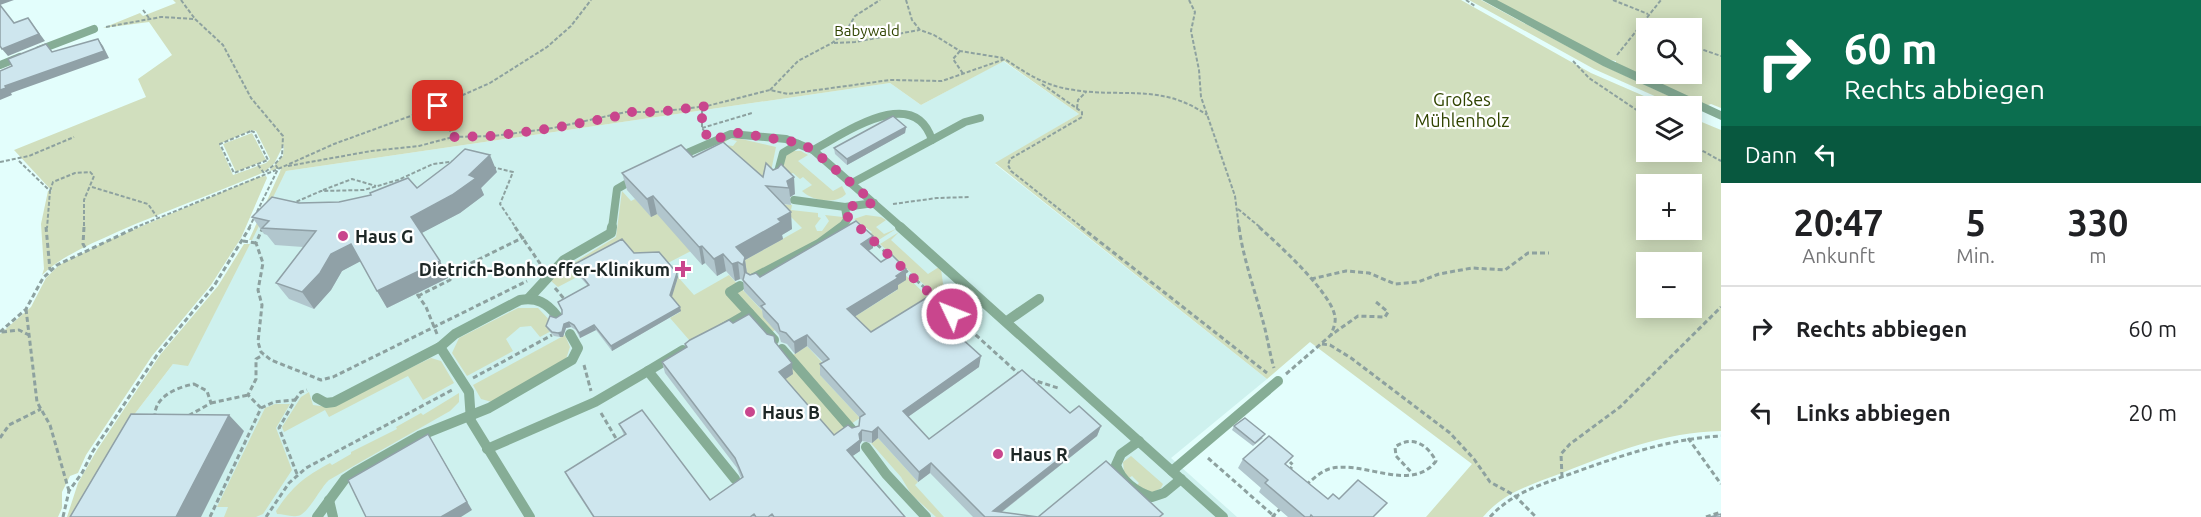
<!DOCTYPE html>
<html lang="de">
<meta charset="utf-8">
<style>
body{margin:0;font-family:Ubuntu,sans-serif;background:#f6f6f6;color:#202124;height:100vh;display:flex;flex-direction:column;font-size:22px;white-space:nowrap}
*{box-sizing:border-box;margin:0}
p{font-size:20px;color:#757577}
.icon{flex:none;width:33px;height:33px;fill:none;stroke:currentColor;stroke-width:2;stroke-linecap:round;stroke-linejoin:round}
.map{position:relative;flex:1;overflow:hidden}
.side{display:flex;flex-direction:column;background:#fff;width:480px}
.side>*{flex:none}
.banner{background:#0b6e4f;color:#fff;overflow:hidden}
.buttons{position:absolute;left:1636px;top:18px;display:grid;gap:12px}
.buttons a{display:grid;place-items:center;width:66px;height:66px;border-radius:0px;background:#fff;box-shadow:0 3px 15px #0003;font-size:30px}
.pin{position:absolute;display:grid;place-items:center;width:51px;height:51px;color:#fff;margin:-26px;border-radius:12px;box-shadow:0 3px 9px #0006}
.me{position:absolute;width:66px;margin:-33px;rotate:313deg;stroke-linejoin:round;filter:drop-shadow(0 0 4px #0008)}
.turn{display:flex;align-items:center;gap:21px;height:126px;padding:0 24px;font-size:27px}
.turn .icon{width:78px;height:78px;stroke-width:2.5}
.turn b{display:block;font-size:42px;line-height:51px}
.then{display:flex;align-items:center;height:57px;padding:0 24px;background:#0003;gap:12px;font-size:22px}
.eta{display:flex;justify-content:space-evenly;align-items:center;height:102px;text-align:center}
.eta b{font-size:36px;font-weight:600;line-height:42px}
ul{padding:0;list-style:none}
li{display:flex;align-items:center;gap:18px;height:84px;padding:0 24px;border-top:2px solid #e0e0e0}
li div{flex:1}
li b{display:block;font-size:22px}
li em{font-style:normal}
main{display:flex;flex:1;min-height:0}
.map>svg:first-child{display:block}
.built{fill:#cef1ee}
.green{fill:#d1dfbe;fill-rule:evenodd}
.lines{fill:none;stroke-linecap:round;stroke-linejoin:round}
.path-far1{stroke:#8da19f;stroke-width:2;stroke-dasharray:4 2;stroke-linecap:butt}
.path{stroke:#8da19f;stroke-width:3;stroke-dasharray:5 3;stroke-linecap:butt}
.lane-far1{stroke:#86ad96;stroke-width:8}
.lane{stroke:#86ad96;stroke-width:10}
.street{fill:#86ad96;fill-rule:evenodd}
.wall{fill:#b1c6cd}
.shaded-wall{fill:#90a1a7}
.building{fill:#cee6ee;stroke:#90a1a7;stroke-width:1.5}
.route{stroke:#c9468d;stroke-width:10;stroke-dasharray:0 18}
.poi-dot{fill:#c9468d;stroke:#fff;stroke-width:2}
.labels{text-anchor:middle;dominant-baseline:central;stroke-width:4.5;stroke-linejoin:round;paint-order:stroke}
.far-park-label{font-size:15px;fill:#304400;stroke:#fff}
.park-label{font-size:18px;fill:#304400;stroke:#fff}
.poi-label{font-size:18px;font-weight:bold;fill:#1d2726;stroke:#fff;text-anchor:start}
</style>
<main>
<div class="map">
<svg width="1721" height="517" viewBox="0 0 1721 517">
<rect width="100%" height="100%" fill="#e3fefc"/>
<path class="built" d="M1003 61 1079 114 995 164 1267 379 1171 458 1237 517H74L120 433 173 364 188 365 286 171 890 83 921 105Z"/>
<g class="green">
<path d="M173 0H1461L1591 73 1667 106H1647V152H1692V118L1721 130V431C1665 432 1614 452 1562 473 1533 484 1504 492 1483 517H1426L1472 464 1310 342 1267 379 995 163 1079 114 1004 61 921 105 890 83 286 171 252 240H249L280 172 281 168 269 171 283 156 284 144 274 164 262 173C214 194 165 211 117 232 91 244 63 255 42 275L44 269 41 224 48 191H52L14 150 146 97 138 79 172 55 149 22 103 28 140 13 143 16 176 3ZM252 130 256 131 270 159 266 163 233 175 219 144ZM1647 184H1692V230H1647ZM1647 262H1692V308H1647Z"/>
<path d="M1469 0H1481L1604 66 1691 106H1677L1594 69Z"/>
<path d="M1495 0H1721V108L1711 104 1705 106 1616 64V61L1605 59ZM1647 28H1692V74H1647Z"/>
<path d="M252 133 266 160 236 172 223 144Z"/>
<path d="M737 138 776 147 769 181 717 159 716 144 729 139 725 142 726 145 733 146 737 141 730 139Z"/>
<path d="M793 151H801L808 155 798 161 833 191 842 186 846 194C836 205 812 201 802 191L812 185 803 177 800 179 793 173 787 175 783 172 785 156Z"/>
<path d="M266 176 267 178 241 238 211 285 152 356 86 455 78 473 70 476 62 492V508L58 517H0V334L31 307 46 278 59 265 109 240 258 177Z"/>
<path d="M622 191 631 201 635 199 651 216 662 211 691 251 666 264 575 270 579 276 558 287 551 281 570 265 616 237Z"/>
<path d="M778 204 792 205 791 210 818 213V217L821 218 815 226 817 231H822L829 221 825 215 843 217 858 231 761 289 738 264 802 228Z"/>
<path d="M866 215 881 217 886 220 876 227 884 234 896 229 877 241 870 234 872 232 854 219Z"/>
<path d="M899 232 891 240 928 274 939 267 941 269 944 291 960 308 955 313 880 244Z"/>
<path d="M244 244H250L188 366 173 364 120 433 74 517H67L78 483 97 450 160 355 218 286Z"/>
<path d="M899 269 927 296 924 299 936 309 871 344 848 321 897 290Z"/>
<path d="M729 275 778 328 766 336 690 341 670 318 680 312 666 294 674 289 678 277 694 295Z"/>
<path d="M518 308H538L557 328 540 337 531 326 520 327 506 339 513 351 467 376 452 353 459 338Z"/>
<path d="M565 335 570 347 566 359 492 402 481 399 473 385Z"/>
<path d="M807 346 829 370 821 376 860 418 828 439 780 383 782 362Z"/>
<path d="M431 358 441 361 454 383 423 400 408 376 329 417 325 410 284 432 282 427 301 397 309 392 313 405 328 407Z"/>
<path d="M459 393V402L450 411 329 480C320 488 307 516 297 516 290 517 283 514 277 514L276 511C293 486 304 477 330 463L332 465 351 454V452L397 429 396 427 421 413 423 415Z"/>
<path d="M275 404H290L276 428 292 470 263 514 256 517H224L228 507H217L265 408Z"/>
<path d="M878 438 918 482 915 485 944 517H936L911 494 901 477 871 443Z"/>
<path d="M1131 456 1163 484 1161 488 1152 493 1137 485 1139 483 1132 476 1129 478 1124 472 1123 462Z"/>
</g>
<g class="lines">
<g class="path-far1">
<path d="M181 0 195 19"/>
<path d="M906 0 912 20 920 30 934 35 960 51 1003 58"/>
<path d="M1189 0 1195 12 1191 31 1199 70 1201 97 1235 196 1239 228"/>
<path d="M1466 0 1475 6"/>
<path d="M1613 0 1648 14"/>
<path d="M143 10 149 18"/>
<path d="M1639 25 1647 29"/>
<path d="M106 27 161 17 195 19 223 45 251 98 283 136 282 156 275 164 278 169"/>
<path d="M834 43 855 42 919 30"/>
<path d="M1692 46 1721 56"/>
<path d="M960 51 953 59 964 75"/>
<path d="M1617 55 1661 0"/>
<path d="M1573 61 1589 78 1647 117"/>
<path d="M1042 84 1082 112V117L1010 159 1008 165 1011 171 1083 228"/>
<path d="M770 90 798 61 832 43 845 33 855 16 880 0"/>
<path d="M439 106 453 137"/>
<path d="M1077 108 1078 100 1086 92"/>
<path d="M702 128 752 113"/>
<path d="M251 131 254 132 268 160 234 173 220 144Z"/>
<path d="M705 132 702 128V110L707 106 770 90 788 94 890 80 942 81 1005 59C1024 72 1044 85 1068 89 1120 99 1160 82 1207 115"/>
<path d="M1692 145 1721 161"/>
<path d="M19 161 50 191 47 228"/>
<path d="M0 162 29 156 74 137"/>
<path d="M258 165 264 173 275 164"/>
<path d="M288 166 371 151 419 146 453 137 494 136 553 128 626 112H657L707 106"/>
<path d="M492 167 513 172 500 204 516 228"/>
<path d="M92 187 148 204 157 217"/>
<path d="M323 190 352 179 376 186"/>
<path d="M50 191 53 182 75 173 90 172 94 176 84 200V228"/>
<path d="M291 204 321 191 364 190 398 180 433 164 456 161"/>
<path d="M893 204 937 198 970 197"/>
<path d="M1238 209 1261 228"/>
<path d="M134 228 276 170"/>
<path d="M249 228 278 169 334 144 438 106 490 83 547 47 571 26 591 0"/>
</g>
<g class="path">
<path d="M46 227 50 270"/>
<path d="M84 227 83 244 86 249"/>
<path d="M263 227 256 243 263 263 258 290 262 305 258 342 261 352 271 360 321 380 333 377 527 281"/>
<path d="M515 227 541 265"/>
<path d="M1081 227 1267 373"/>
<path d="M1239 227C1243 258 1254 287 1262 318 1267 334 1269 351 1274 368"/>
<path d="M1259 227C1277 243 1332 293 1335 317 1336 323 1333 329 1331 335"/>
<path d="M871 239 893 259"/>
<path d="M243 241 256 243"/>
<path d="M904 269 937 299"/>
<path d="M1311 279 1346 271 1369 273 1395 284 1418 282 1439 274 1472 268 1505 270 1528 253H1549"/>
<path d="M555 288 566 301"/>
<path d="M417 294 426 307 437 334"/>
<path d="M418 296 450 280 453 272 524 237"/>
<path d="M946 308 1021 376"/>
<path d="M26 309 37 402 50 425 69 491"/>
<path d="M0 332 26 309 43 278 57 265 137 227"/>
<path d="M2 332 19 330 29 335"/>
<path d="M1322 344 1330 345 1351 358 1450 433 1474 459 1490 482 1514 495 1536 517"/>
<path d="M584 365 591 391"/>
<path d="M1286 374 1331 335 1358 316 1385 317 1388 312 1376 302"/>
<path d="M473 378 552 335"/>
<path d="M1030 379 1058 388"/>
<path d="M194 384 207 391 211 403 181 420 163 423 155 415C155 396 178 387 194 384Z"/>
<path d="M295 400 301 392 307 390"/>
<path d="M211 403 248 395"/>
<path d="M261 408 274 402 295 400 279 428 297 474"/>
<path d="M261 408 248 395 256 379V359L263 355"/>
<path d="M601 413 617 440"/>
<path d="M0 438 9 425 41 409"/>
<path d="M1688 438 1721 484"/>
<path d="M1208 458 1275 517"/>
<path d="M1289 471 1293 465 1290 462"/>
<path d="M1562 477 1561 454 1570 444 1620 407 1721 307"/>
<path d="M1306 485C1313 479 1320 472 1329 469 1362 459 1411 494 1436 461 1427 444 1412 435 1395 447L1396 456 1412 473"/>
<path d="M63 517 69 491 82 473 93 451 157 355 214 286 250 227"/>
<path d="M210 517 261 408"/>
<path d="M266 517 289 483 306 468 452 390"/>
<path d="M1272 517 1281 508"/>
<path d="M1490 517C1512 493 1540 485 1570 474 1620 456 1668 439 1721 436"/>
<path d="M1706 517 1721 512"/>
</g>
<g class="lane-far1">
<path d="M39 50 94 29"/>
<path d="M0 65 20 57"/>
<path d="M932 140 965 122 980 118"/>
<path d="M813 150C844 134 914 83 932 140L852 183"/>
<path d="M678 157 731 134 786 139 813 150 902 228"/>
<path d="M776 179 783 153 798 144"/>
<path d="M794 200 845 207 874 203"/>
<path d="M612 228 617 189 636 178"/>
<path d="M841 228 847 220 845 207"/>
</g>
<g class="lane">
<path d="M900 227 1223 517"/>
<path d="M752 279 819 244 842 227"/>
<path d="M740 286 730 292 774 340"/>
<path d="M529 298 564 260 611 233 612 227"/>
<path d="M1007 321 1039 299"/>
<path d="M723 328 749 313"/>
<path d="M440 347 469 392 471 421 530 517"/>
<path d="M782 349 854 432"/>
<path d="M648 371 683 350"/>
<path d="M317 398 326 403 334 402 440 347 455 334 520 300C537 297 547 303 557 316"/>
<path d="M1139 441 1121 454 1116 465C1121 481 1136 492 1152 497L1164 493 1181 479"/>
<path d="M866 447 886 474 926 517"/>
<path d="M487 449 595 402 648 371 735 479"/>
<path d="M1172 471 1278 381"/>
<path d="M329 500 333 517"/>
<path d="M317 517 345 479 357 471 419 436 489 408 572 360 578 348 570 334"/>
</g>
<path class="street" d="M1482 0H1497L1611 60 1721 111V120L1603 66Z"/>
</g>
<g class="wall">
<path d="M906 127 905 133 847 165 835 154 834 148Z"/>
<path d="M693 157 763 177 773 170 795 194 790 197 791 205 784 204 792 229 782 235 783 239 745 260 747 273 760 277 873 236V248L869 251 881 262 906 280 898 285V289L854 316 871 332 949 310 947 321 945 323 979 367 908 417 929 439 1070 413 1101 426 1097 436 1002 512 1038 517 1163 514 1161 517H973L930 473 918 482 878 438 872 443 862 441 860 444V451L852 456 905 517H593L570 482 565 472 624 435 619 424 710 500 741 478 737 468 665 373 662 362 686 348 685 344 733 323 775 342 793 374 785 379 834 435 859 426 860 418 820 375V364L823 362 807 346 795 354 787 344 781 342 779 335 763 317 762 310 744 291 743 280 740 279 735 281 726 271 717 276 705 263 702 265 657 214 651 217 627 190 622 173Z"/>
<path d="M497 172 481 188 484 195 460 213 421 233 440 261 448 278 387 308 360 261 342 271 331 290 314 309 289 299 276 283 303 247 275 245 267 235 264 234 252 217 299 203 339 202Z"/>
<path d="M634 253 677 273 678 277 671 297 681 311 612 351 596 330 580 338 576 330 571 327 566 328 563 337H560L554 336 548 330 546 326 562 314V311L558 302 588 286 574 270 573 265Z"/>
<path d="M1234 426 1263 438 1253 446 1232 430Z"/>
<path d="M1243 459 1286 465 1328 499H1339L1374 517H1288L1259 492 1261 488 1238 468Z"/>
</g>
<g class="shaded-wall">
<path d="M0 0H14L0 5Z"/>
<path d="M28 18 45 41 8 56 2 49Z"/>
<path d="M98 39 103 46 109 58 11 93 12 95 0 100V90L5 86Z"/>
<path d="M906 127 905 133 847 165V159Z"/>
<path d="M490 155 497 172 481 188 484 195 460 213 420 234 411 217 469 175Z"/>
<path d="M794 177 795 194 790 197 789 188 787 181Z"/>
<path d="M653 196 657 214 651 217 647 199Z"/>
<path d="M791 212 792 229 782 235 783 239 745 260 747 274 745 282 743 265 736 247 778 219Z"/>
<path d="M873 236V248L861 255V244Z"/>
<path d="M351 244 361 261 342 271 331 290 314 309 302 292 331 254Z"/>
<path d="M702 246 705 263 702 265 699 247Z"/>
<path d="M723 254 726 271 717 276 714 259Z"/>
<path d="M440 261 448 278 387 308 377 291Z"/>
<path d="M738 262 740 279 735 281 732 264Z"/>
<path d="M906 269V280L898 285V289L848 321 847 309Z"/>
<path d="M677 273 678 277 671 300 670 295Z"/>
<path d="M680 307 681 311 612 351 611 346Z"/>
<path d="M949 310 947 321 937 328 938 317Z"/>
<path d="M569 322 571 327 566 328 563 337H560L558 333 564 324Z"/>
<path d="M594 325 596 330 580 338 579 333Z"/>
<path d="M807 335V346L795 354 794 342Z"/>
<path d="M981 356 979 367 902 421 903 411Z"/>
<path d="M792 363 793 374 780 383 779 372Z"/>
<path d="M229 415 244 431 201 517H176Z"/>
<path d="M1101 426 1097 436 995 517 993 511Z"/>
<path d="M878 427V438L872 443V432Z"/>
<path d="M862 430V441L860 444V451L847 460V450Z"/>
<path d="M428 434 472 510 461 517H441Z"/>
<path d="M931 463 930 473 918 482 919 472Z"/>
</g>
<g class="building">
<path d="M0 5 14 23 28 18 39 34 2 49 0 46Z"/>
<path d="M98 39 104 51 5 86 6 88 0 90V71L12 66 8 59 46 44 52 52Z"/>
<path d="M893 116 906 127 847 159 834 148Z"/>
<path d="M723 142 763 177 766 163 773 170 778 168 781 164 794 177 787 181 789 188 766 186 791 212 778 219 781 222 736 247 745 257 743 265 738 262 732 264 723 254 714 259 702 246 699 247 653 196 647 199 622 173 681 145 693 157Z"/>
<path d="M465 149 490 155 469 175 476 178 452 195 411 217 440 261 377 291 351 244 331 254 320 273 302 292 276 283 316 231 262 228 269 221 252 217 272 197 299 203 339 202 371 195 370 193 408 178 417 188 450 163Z"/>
<path d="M856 221 873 236 861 244 881 262 892 255 906 269 896 276 898 278 847 309 871 332 931 295 949 310 938 317 981 356 903 411 929 439 1022 370 1070 413 1079 406 1101 426 993 511 1038 517 1106 461 1163 514 1159 517H985L931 463 919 472 878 427 872 432 862 430 859 434 860 440 847 450 905 517H774L772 514 768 517H756L754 514 750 517H594L565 472 626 434 619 424 642 410 710 500 743 477 735 458 662 362 687 347 685 344 690 340 729 320 733 323 749 314 767 334 774 336 775 342 792 363 779 372 834 435 848 425 852 428 859 426 860 417 865 414 820 364 829 359 807 335 794 342 786 333 780 331 778 324 761 306 765 304 743 280 745 272 750 275 756 273 760 277Z"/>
<path d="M622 239 634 253 659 252 677 273 670 295 680 307 611 346 594 325 579 333 574 325 569 322 564 324 562 332 558 333 552 332 546 326 550 316 556 318 562 314V310L558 302 589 285 573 265Z"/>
<path d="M131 414 229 415 176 517H70Z"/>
<path d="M1245 418 1265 434 1255 443 1234 426Z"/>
<path d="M428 434 467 502 441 517H366L348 480Z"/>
<path d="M1269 436 1293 456 1285 464 1328 499 1333 494 1339 499 1358 480 1387 503 1373 517H1313L1311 515 1310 517H1305L1265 483 1268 480 1243 459Z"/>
<path d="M1721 514V517H1710Z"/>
</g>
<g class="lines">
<path class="route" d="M438 106 453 137 494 136 554 128 614 117 626 112H657L707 106 702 110V129L711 141 731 134 739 133 800 143 813 150 874 203 845 207 848 217 952 314"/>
</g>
<g class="poi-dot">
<circle cx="343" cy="236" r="6"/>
<path d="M680 260h6v6h6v6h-6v6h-6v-6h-6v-6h6z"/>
<circle cx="750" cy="412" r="6"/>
<circle cx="998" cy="454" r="6"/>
</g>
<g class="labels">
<g class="far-park-label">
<text x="867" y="30">Babywald</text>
</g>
<g class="park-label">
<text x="1462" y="99">Großes<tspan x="1462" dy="21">Mühlenholz</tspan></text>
</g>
<g class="poi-label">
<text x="355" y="236">Haus G</text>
<text x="670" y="269" text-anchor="end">Dietrich-Bonhoeffer-Klinikum</text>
<text x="762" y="412">Haus B</text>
<text x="1010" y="454">Haus R</text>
</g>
</g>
</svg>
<div class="buttons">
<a><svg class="icon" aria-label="search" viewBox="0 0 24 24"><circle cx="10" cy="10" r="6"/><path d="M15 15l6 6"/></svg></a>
<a><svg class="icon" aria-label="layers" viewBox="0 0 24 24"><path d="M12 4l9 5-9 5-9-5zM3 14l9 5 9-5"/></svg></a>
<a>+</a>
<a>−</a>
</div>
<div class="pin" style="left:438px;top:106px;background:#d93025"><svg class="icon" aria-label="arrive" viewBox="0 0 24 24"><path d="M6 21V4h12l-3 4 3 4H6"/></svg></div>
<svg class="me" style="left:952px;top:314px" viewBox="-20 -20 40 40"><circle r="17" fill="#c9468d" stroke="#fff" stroke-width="3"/><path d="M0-11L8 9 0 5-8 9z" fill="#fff"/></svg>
</div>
<section class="side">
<div class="banner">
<div class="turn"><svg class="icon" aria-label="right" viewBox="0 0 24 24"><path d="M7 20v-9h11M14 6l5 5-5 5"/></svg><div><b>60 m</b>Rechts abbiegen</div></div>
<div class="then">Dann<svg class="icon" aria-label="left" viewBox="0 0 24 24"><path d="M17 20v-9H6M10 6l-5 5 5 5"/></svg></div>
</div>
<div class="eta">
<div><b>20:47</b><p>Ankunft</p></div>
<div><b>5</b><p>Min.</p></div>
<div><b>330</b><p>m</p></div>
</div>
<ul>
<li><svg class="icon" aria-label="right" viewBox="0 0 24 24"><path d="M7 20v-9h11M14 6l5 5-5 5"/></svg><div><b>Rechts abbiegen</b></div><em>60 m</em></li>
<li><svg class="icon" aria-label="left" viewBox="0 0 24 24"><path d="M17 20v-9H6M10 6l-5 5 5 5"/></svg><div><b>Links abbiegen</b></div><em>20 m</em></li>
</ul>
</section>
</main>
